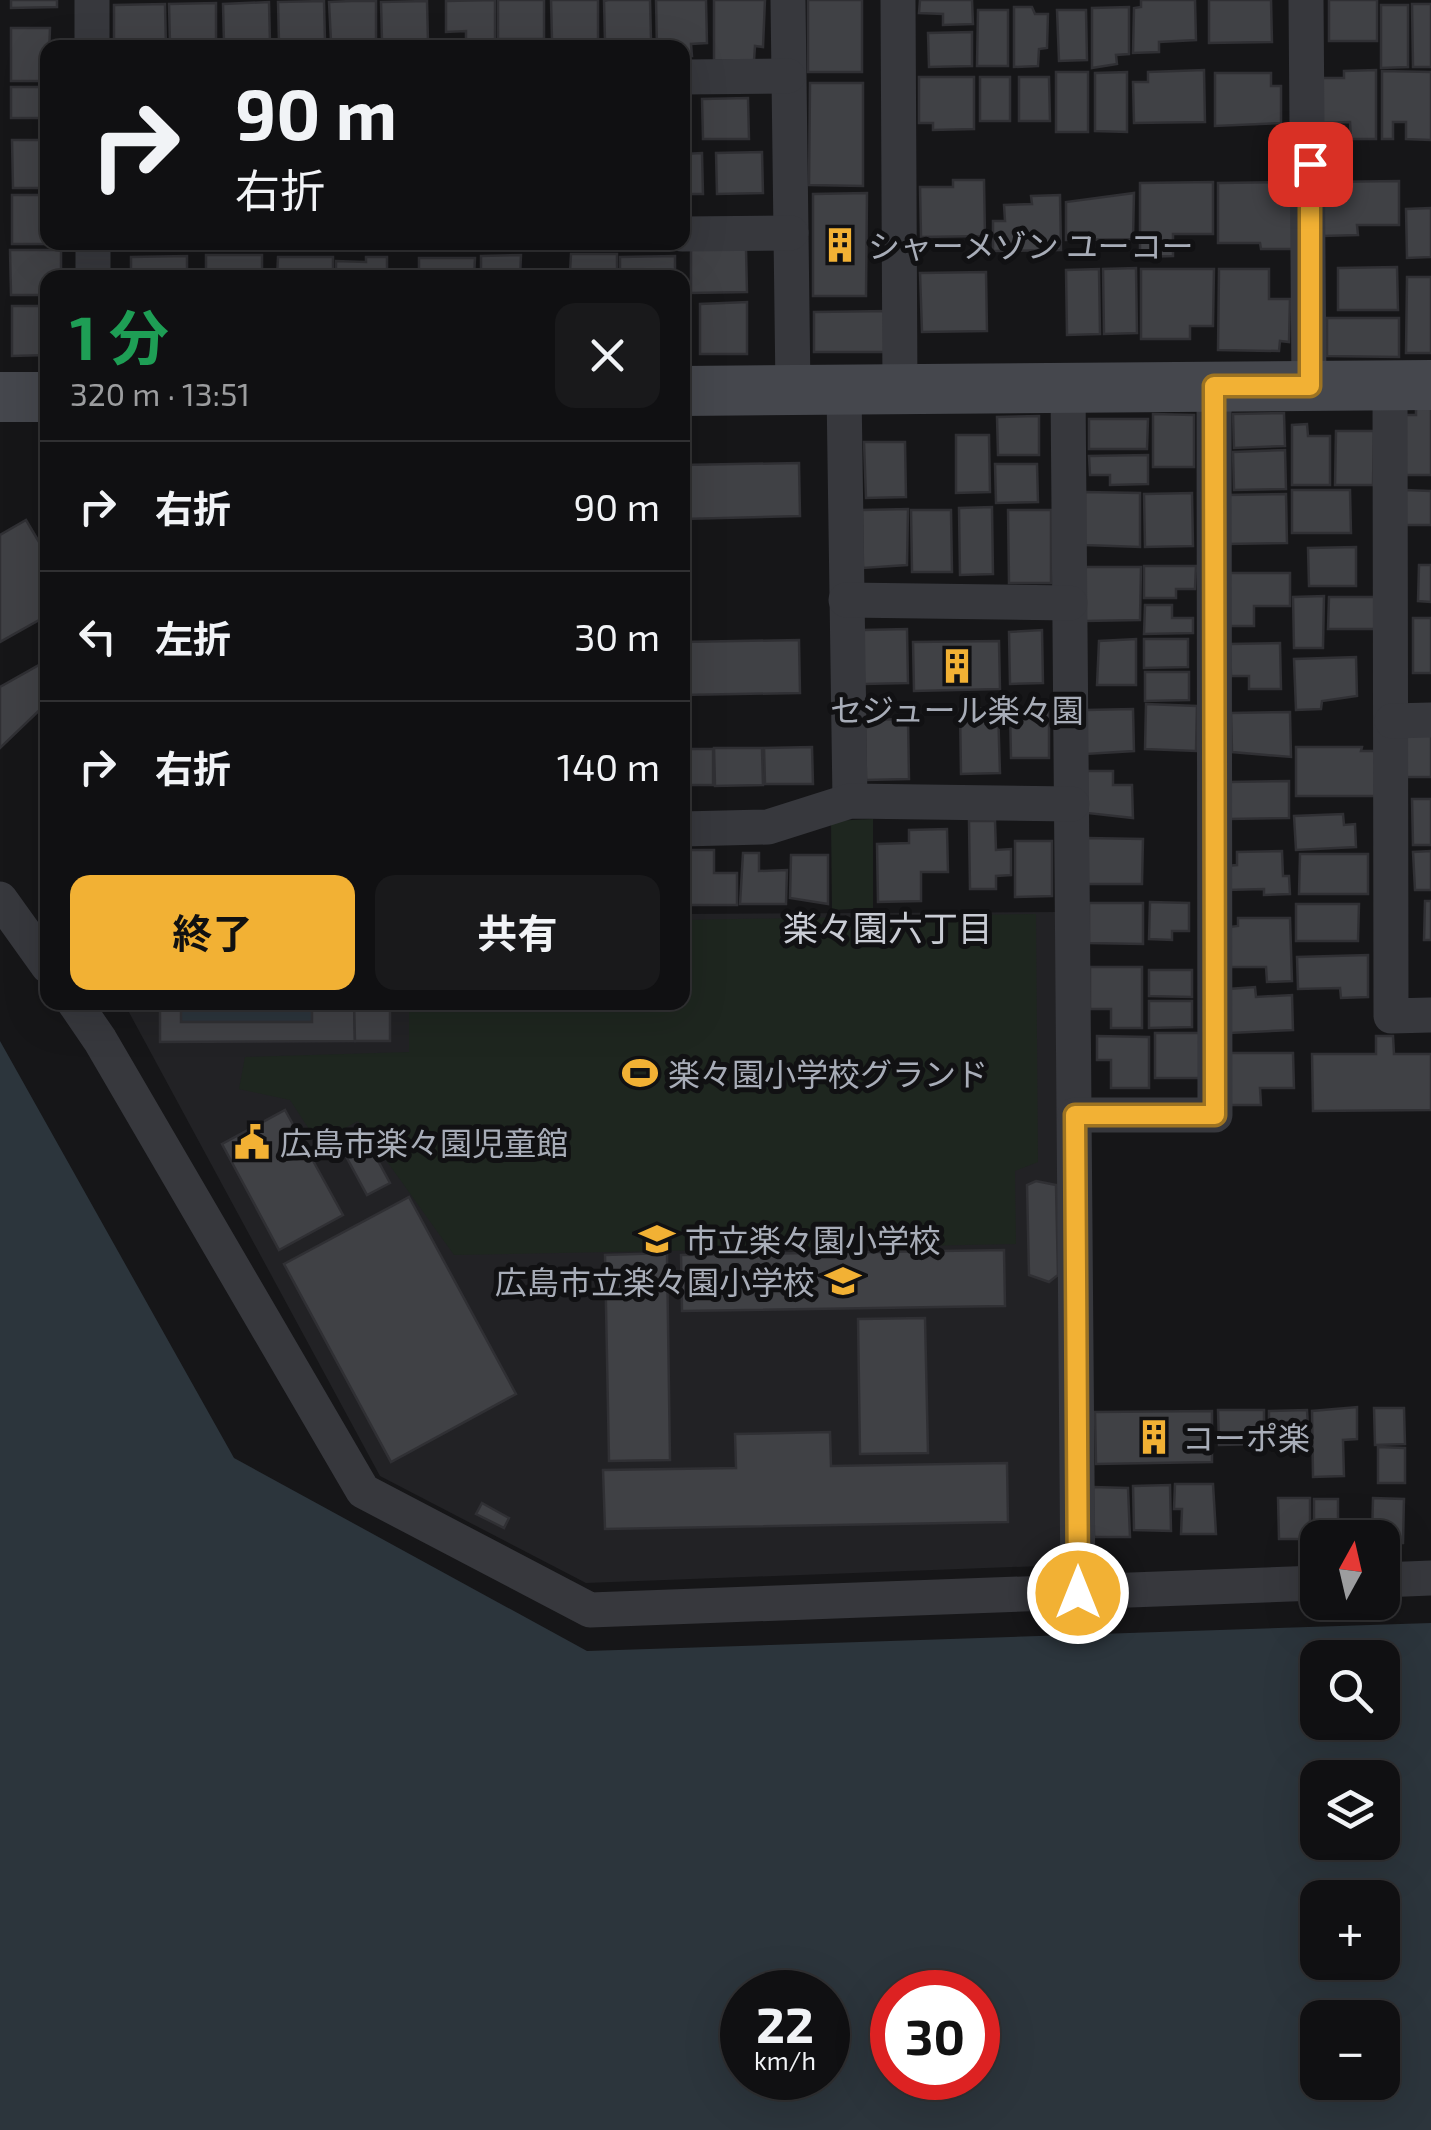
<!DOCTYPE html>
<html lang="ja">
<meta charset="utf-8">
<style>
body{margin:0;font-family:"Exo 2","Noto Sans JP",sans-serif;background:#19191b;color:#f1f3f6;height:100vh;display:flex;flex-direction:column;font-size:38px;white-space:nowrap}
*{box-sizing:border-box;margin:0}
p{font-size:32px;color:#9c9d9f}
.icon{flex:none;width:55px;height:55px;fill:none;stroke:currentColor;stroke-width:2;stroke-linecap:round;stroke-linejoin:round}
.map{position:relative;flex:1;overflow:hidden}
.side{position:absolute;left:40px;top:270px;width:650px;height:740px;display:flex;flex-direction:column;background:#101012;border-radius:20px;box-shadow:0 10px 40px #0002,0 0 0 2px #303032}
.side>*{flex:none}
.banner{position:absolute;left:40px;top:40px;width:650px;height:210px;border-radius:20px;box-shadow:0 10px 40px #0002,0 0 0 2px #303032;background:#101012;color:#f1f3f6;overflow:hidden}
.needle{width:65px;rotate:8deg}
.buttons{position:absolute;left:1300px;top:1520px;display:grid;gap:20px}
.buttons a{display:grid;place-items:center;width:100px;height:100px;border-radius:20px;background:#101012;box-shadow:0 10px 40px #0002,0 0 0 2px #303032;font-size:50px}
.speed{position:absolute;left:720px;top:1970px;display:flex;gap:20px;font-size:50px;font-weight:700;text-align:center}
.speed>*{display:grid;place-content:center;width:130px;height:130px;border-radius:50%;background:#101012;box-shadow:0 10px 40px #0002,0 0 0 2px #303032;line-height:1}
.speed small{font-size:25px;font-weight:400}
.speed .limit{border:15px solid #d22;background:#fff;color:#111}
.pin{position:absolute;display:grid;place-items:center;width:85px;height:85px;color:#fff;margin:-42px;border-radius:20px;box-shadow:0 5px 15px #0006}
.me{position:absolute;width:110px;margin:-55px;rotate:0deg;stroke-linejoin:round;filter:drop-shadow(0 0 8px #0008)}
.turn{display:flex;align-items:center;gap:35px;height:210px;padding:0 30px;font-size:45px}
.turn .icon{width:130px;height:130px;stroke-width:2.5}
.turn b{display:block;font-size:70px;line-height:85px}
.round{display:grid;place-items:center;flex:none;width:105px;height:105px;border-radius:20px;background:#19191b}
.head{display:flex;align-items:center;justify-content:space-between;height:170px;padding:0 30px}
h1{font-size:60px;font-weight:700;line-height:75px;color:#1e9e55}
.cta{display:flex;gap:20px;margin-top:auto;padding:20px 30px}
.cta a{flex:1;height:115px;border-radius:20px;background:#f2b134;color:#111;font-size:40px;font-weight:700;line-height:115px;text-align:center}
.cta a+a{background:#19191b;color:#f1f3f6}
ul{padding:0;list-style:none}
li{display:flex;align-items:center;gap:30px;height:130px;padding:0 30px;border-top:2px solid #303032}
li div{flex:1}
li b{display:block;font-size:38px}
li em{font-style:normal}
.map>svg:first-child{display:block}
.built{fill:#222225}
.green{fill:#1e261f}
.water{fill:#2c353c;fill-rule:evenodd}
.building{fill:#404145;stroke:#303034;stroke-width:2.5}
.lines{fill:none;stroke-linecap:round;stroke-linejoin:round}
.street{stroke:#37383d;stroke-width:35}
.secondary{stroke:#45474d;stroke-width:50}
.route-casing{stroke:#9d7322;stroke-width:25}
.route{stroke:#f2b134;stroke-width:18}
.labels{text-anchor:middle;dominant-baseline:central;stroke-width:10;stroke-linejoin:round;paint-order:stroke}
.poi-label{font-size:32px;fill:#a8adb8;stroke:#111113;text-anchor:start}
.neighbourhood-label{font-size:35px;fill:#c9ccd4;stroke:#111113}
</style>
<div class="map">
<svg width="1431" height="2130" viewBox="0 0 1431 2130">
<rect width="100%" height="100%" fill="#161618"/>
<path class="built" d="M1059 912 1066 1565 586 1583 380 1476 124 1003 682 1002 683 914Z"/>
<g class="green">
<path d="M873 819V908L832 910 831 821Z"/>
<path d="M1036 914 1038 1162 1015 1171 1016 1244 454 1255 358 1121 318 1143 290 1100 239 1089 245 1057 409 1052V1003L682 1002 683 920Z"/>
</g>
<g class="water">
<rect x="181" y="1003" width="131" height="19"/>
<path d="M0 1041 234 1458 587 1651 1431 1623V2130H0ZM1318 1658H1382V1722H1318ZM1318 1778H1382V1842H1318ZM1318 1898H1382V1962H1318ZM742 1992H828V2078H742ZM892 1992H978V2078H892ZM1318 2018H1382V2082H1318Z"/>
</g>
<g class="building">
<path d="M11 0H57V7L11 8Z"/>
<path d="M495 0V45L466 47V31L446 32V1Z"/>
<rect x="498" y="0" width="46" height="39"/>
<path d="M551 0H598V40H552Z"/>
<path d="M608 0H650L651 40 605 41 604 1Z"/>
<path d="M656 0H706L707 43 691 44 692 56H682V48H657Z"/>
<path d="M714 0H765L763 47 755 46 754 61 714 60Z"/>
<rect x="808" y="0" width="54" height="72"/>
<path d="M920 0H972L973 24 943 25V14L919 13Z"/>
<path d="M1141 0H1195L1196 40 1159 42V52L1133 53 1134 8 1141 7Z"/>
<path d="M1209 0H1271L1272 42 1209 43Z"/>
<rect x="1329" y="0" width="48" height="41"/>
<path d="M324 1 325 42 279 43 278 2Z"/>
<path d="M351 1H376V42H331L329 2Z"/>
<path d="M427 1 428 42H382L381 2Z"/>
<path d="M269 2 270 43 224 44 223 4Z"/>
<path d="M216 3V43L170 44 169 4Z"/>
<path d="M165 4 166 48H114V5Z"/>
<path d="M1412 4H1431V67H1413Z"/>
<path d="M1381 5H1408V67L1381 68Z"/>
<path d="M1014 7H1032L1035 14H1048L1047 48 1039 49 1038 66 1014 67Z"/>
<path d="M1129 7V54L1116 55 1117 64 1092 68V8Z"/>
<path d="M978 10H1008V66H977Z"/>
<path d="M1057 10H1086L1087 60 1059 61Z"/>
<path d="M11 28H50L48 81H11Z"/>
<path d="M972 32V66L929 67 928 33Z"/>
<path d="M1204 70 1205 122 1134 123 1133 82H1148V72Z"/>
<path d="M1376 70V139H1351L1350 122 1321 123V78H1344V71Z"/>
<path d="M1382 71 1431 72V140L1406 139V122H1393V139H1382Z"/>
<rect x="1056" y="72" width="32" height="60"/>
<path d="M1127 72V132L1095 131V73Z"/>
<path d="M1215 73H1271V86H1281V123L1215 126Z"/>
<path d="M919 77H974V129L933 130V123H919Z"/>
<rect x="980" y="77" width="30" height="44"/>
<path d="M1019 77H1049L1050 121H1019Z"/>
<path d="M810 83H863V186L809 185Z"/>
<rect x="11" y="87" width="37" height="31"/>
<path d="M748 98 749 139H703L702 99Z"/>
<path d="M12 140H48V188H13Z"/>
<path d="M762 152 763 193 717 194 716 153Z"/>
<path d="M702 153 703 194H682V154Z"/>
<path d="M953 180H984L985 236 921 237 920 187H953Z"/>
<path d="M1399 181V225H1357L1358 235 1323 236 1322 182Z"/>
<path d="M1213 182V234H1173V256L1140 257V183Z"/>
<path d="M1293 182V249H1261L1260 243H1218V183Z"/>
<path d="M867 193 866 296H813V194Z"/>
<path d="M1134 193 1133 239 1066 240V202Z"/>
<path d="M12 195H48V242L52 244H12Z"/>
<path d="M1060 195 1061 250 993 251V221H1005L1004 205 1032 204 1031 196Z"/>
<path d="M1431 208V257L1407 258 1406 209Z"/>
<path d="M691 248H746L747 292 691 293Z"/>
<path d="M10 250H61V278H48V295H11Z"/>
<path d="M571 254H617V278H554V272H570Z"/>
<rect x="206" y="255" width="56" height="23"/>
<path d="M521 255 520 278H481V256Z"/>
<path d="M187 256V278H131V257Z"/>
<path d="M675 256V278H620V257Z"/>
<path d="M278 257H333V278H277Z"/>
<path d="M366 257H387V278H336V261L366 262Z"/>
<path d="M419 258H475L474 278H419Z"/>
<path d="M1397 267 1398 310H1338V268Z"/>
<path d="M1136 268 1137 333 1104 334 1103 269Z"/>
<path d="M1099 269 1100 334 1067 335 1066 270Z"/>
<path d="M1141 269H1214L1213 326H1190V339H1141Z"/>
<path d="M1219 269H1269V299H1290L1289 342 1280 341 1279 351 1218 350Z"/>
<path d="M986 272 987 331 922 332 920 273Z"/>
<path d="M1407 277H1431V353H1406Z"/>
<path d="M747 302V354H700V304Z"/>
<path d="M12 306H48V355L12 356Z"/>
<path d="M889 311V352H814V312Z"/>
<path d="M1327 318H1399V357L1327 356Z"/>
<path d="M1416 408H1431V475H1405L1404 415H1416Z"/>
<path d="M1284 413 1285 446 1234 448 1233 414Z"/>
<path d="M1153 414 1194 415V467H1153Z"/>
<path d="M1039 416V455H998L997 417Z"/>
<path d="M1089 419H1148L1147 449H1089Z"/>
<path d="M1307 424 1308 436H1330V485H1292V425Z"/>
<path d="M1336 431H1374L1373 485H1335Z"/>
<path d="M956 435H989L990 492 956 493Z"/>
<path d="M864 442H905L906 497 866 498Z"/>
<path d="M1285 450 1286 489 1234 490 1233 452Z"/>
<path d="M1148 455V484L1110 485V475H1090L1089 456Z"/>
<path d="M799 463 800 516 682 519V465Z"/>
<path d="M995 464H1037L1038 502 996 503Z"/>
<path d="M1292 490H1350L1351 533H1292Z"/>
<path d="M1405 490 1431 491V525H1404Z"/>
<path d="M1085 492 1140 493V547L1085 545Z"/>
<path d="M1192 493 1193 546 1145 547 1144 494Z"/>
<path d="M1286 494 1287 543 1227 544 1226 495Z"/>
<path d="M992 507 993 574 960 575 959 508Z"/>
<path d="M908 509 907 565 863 568 862 510Z"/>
<path d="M911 510H951L952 572H912Z"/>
<path d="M1008 510H1051V583H1009Z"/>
<path d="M26 520 48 557V615L0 642V535Z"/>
<path d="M1356 547V586H1309L1308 548Z"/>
<path d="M1419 565H1431V602L1418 601Z"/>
<path d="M1144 566H1196L1195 589H1176V598H1144Z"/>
<path d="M1085 567H1141L1140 620 1085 621Z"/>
<path d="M1228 573H1290V606H1254V626H1228Z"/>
<path d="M1324 596 1323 648H1294L1293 597Z"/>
<path d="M1329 597H1375V629H1328Z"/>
<path d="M1145 605H1172V618H1193V633L1144 634Z"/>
<rect x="1413" y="618" width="18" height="55"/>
<path d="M907 629 908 683 864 684 863 630Z"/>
<path d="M1042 630 1043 683 1010 684 1009 632Z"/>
<path d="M1136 639V685H1097L1099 641Z"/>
<path d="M1144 639H1188V667L1144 668Z"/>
<path d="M799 640 800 693 682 695V642Z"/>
<path d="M999 641 1000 689 914 691 913 642Z"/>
<path d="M1280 643 1281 689H1249V676H1231L1230 644Z"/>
<path d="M1356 657 1357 696 1322 701 1321 709 1296 710 1294 659Z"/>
<path d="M48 660V702L0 748V687Z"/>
<path d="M1145 672H1189V700L1145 701Z"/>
<path d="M1146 704 1197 706 1196 751 1145 749Z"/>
<path d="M998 708 1000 773 961 774 960 709Z"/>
<path d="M1133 709 1134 751 1086 754V710Z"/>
<path d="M1049 711V758H1011L1010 712Z"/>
<path d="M1290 712 1291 757 1232 752 1231 713Z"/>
<path d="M908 719 909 779 866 780 865 720Z"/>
<rect x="1405" y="732" width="26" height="45"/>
<path d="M812 747 813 784H765L764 748Z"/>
<path d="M1296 747H1362L1361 751H1375V796H1296Z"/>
<path d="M714 748H762L763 785 715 786Z"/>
<rect x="682" y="749" width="31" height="36"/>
<path d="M1087 771H1113V785H1132L1133 818 1087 813Z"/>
<path d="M1289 781V818L1229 819 1228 782Z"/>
<path d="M1412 799H1431V845H1413Z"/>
<path d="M1343 814 1344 825 1355 824 1356 847 1296 850 1294 816Z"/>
<path d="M969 821H995L996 850 1011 849V875L996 876V889H970Z"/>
<path d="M947 829 948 872H921V901L878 902 877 844 909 843V830Z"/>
<path d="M1087 838 1143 839 1142 884H1087Z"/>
<path d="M1015 841H1052V896L1015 897Z"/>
<path d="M689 850H714V873H737V905H689Z"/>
<path d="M1282 851 1283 876H1289L1290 894 1264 895V889L1227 890 1226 866 1237 865V852Z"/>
<path d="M1431 851V890H1415L1413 852Z"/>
<path d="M743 853H759V871L787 870 786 904H740Z"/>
<path d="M1300 854H1368V894H1299Z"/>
<path d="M791 855H828V904L790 898Z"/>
<path d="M1425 901H1431V940H1424Z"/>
<path d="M1150 902 1189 903V931H1172V940L1149 939Z"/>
<path d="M1089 903H1143V944L1089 943Z"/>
<path d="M1296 904H1359L1358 941H1296Z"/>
<path d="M1238 918H1290L1292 981 1267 982 1266 967H1227L1229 927 1238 926Z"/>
<path d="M1368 955V997L1341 998 1340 988 1298 989 1297 957Z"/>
<path d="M1090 967H1142V1028H1111V1009H1090Z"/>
<path d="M1149 970H1192V997L1149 996Z"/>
<path d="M1255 987 1256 997 1292 995 1293 1030 1230 1033 1228 989Z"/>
<path d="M1149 1001H1192V1027L1149 1028Z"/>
<path d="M160 1002H181V1022H312V1002H354L355 1041 160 1042Z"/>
<path d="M354 1002H390V1041H355Z"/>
<rect x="1155" y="1033" width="46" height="45"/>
<path d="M1097 1036 1149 1037V1088H1111V1060H1097Z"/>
<path d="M1376 1036H1393L1394 1054H1431V1110L1313 1111 1312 1054H1376Z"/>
<path d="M1228 1053H1293L1294 1088H1260L1261 1105H1228Z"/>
<path d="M285 1110 343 1215 279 1250 222 1144Z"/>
<path d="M364 1135 390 1183 367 1195 341 1147Z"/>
<path d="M1036 1181 1056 1185 1058 1275 1049 1282 1029 1275 1027 1185Z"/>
<path d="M409 1197 516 1394 391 1462 284 1264Z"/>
<path d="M1004 1250 1005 1306 682 1311 681 1255Z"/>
<path d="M667 1253 670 1460 609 1461 605 1255Z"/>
<path d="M925 1318 928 1453 860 1454 858 1319Z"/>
<path d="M1357 1407V1439L1343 1440 1344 1476 1313 1477 1312 1411Z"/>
<path d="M1374 1408H1404L1405 1444 1375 1445Z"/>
<path d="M1218 1410H1264V1444L1219 1445Z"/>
<path d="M1307 1410 1309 1444 1269 1445V1411Z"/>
<path d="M1212 1411V1462L1096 1464 1095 1412Z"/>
<path d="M830 1432 831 1466 1007 1463 1008 1522 605 1529 603 1470 736 1468 735 1434Z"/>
<path d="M1378 1447 1405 1448V1483H1378Z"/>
<path d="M1175 1484H1213L1216 1534H1181L1182 1509H1174Z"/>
<path d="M1170 1485 1171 1531 1134 1530 1133 1486Z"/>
<path d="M1093 1487 1128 1488 1130 1537H1094Z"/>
<path d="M1278 1498H1310V1539H1279Z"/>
<path d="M1373 1498 1404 1499 1403 1543 1382 1544V1538H1372Z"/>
<path d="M1314 1499H1338V1538H1318L1314 1544Z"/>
<path d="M482 1503 509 1518 504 1528 476 1514Z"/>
</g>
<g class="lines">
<g class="street">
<path d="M92 0V48"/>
<path d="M788 0 793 390"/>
<path d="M898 0 900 390"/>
<path d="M1306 0 1309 386"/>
<path d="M682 77 788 76"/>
<path d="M682 234 791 233"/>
<path d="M93 242V278"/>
<path d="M1390 386 1391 1016 1431 1015"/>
<path d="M1068 388 1078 1593"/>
<path d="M844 390 850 801"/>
<path d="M846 600 1070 603"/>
<path d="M1392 721 1431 720"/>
<path d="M682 829 768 827 850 801 1072 804"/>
<path d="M0 899 48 966"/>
<path d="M74 1002 100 1040 363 1491 590 1610 1318 1583"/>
<path d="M1075 1115H1215L1214 386"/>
<path d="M1382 1580 1431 1578"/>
</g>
<g class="secondary">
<path d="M682 391 1431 385"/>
<path d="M0 397H48"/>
</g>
</g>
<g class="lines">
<defs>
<path id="route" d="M1078 1593 1075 1115H1215L1214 386H1310V164"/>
</defs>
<use href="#route" class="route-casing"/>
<use href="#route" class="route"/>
</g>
<defs>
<symbol id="building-bare" viewBox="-9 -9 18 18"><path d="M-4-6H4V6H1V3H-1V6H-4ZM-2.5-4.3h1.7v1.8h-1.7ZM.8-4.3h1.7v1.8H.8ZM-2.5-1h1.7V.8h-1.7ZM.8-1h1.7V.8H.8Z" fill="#f2b134" stroke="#111113" stroke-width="2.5" paint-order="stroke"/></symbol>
<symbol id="stadium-bare" viewBox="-9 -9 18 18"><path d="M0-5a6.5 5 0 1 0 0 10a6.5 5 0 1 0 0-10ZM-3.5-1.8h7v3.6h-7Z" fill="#f2b134" stroke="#111113" stroke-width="2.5" paint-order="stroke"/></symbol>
<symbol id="civic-bare" viewBox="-9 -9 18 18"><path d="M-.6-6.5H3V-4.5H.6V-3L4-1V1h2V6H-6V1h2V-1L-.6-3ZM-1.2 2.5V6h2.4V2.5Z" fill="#f2b134" stroke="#111113" stroke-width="2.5" paint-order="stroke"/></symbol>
<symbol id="school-bare" viewBox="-9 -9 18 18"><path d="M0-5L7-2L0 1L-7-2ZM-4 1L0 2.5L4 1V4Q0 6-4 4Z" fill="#f2b134" stroke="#111113" stroke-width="2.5" paint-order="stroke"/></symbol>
</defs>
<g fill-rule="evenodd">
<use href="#building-bare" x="815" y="220" width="50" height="50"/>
<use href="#building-bare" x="932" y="641" width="50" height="50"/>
<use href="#stadium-bare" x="615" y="1048" width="50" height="50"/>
<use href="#civic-bare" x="227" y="1117" width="50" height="50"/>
<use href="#school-bare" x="632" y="1214" width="50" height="50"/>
<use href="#school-bare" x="818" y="1256" width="50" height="50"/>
<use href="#building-bare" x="1129" y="1412" width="50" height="50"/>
</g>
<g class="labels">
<g class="poi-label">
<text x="868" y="245">シャーメゾン ユーコー</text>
<text x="957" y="709" text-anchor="middle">セジュール楽々園</text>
<text x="668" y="1073">楽々園小学校グランド</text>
<text x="280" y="1142">広島市楽々園児童館</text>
<text x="685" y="1239">市立楽々園小学校</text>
<text x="815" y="1281" text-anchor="end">広島市立楽々園小学校</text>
<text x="1182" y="1437">コーポ楽</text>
</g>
<g class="neighbourhood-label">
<text x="888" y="927">楽々園六丁目</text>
</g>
</g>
</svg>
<div class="buttons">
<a><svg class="needle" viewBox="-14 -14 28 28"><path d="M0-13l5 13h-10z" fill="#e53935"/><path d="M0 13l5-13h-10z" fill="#9c9d9f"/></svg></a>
<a><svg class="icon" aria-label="search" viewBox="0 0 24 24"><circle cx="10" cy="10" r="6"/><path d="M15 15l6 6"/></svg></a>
<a><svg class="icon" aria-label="layers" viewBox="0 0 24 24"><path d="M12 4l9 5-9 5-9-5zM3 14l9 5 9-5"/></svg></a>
<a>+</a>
<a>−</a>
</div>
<div class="speed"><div>22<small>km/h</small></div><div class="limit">30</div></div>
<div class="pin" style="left:1310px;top:164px;background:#d93025"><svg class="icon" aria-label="arrive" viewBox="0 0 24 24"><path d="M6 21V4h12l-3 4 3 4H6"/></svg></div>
<svg class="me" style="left:1078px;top:1593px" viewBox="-20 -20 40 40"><circle r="17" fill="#f2b134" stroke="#fff" stroke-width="3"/><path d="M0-11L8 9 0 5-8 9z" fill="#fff"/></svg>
<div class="banner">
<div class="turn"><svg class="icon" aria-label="right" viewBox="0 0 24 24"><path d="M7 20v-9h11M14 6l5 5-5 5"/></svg><div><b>90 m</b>右折</div></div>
</div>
<section class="side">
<div class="head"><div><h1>1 分</h1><p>320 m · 13:51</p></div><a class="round"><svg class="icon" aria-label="close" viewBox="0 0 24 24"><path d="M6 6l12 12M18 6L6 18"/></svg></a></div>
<ul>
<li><svg class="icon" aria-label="right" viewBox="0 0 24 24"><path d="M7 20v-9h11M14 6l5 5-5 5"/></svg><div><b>右折</b></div><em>90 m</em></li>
<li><svg class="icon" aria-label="left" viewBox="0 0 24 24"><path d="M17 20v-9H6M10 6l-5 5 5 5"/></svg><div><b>左折</b></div><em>30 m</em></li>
<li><svg class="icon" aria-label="right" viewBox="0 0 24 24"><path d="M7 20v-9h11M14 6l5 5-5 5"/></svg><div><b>右折</b></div><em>140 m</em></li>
</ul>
<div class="cta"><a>終了</a><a>共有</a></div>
</section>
</div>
